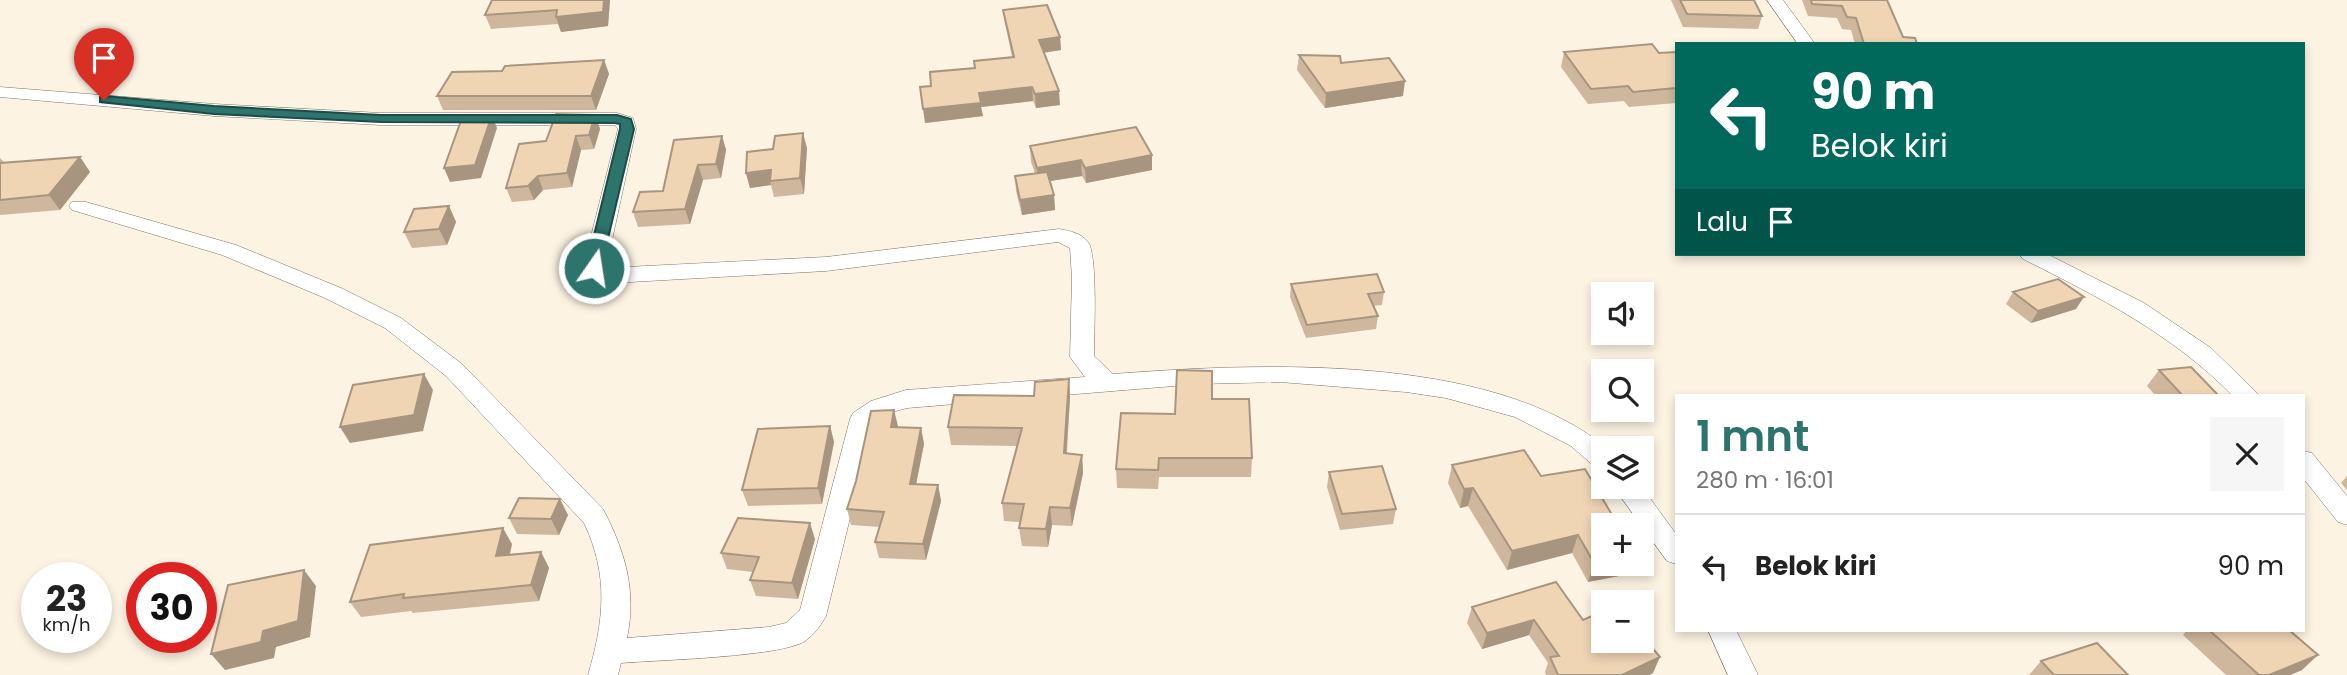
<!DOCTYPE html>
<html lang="id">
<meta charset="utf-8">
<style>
body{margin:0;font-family:Poppins,sans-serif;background:#f6f6f6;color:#222;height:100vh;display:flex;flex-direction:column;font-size:26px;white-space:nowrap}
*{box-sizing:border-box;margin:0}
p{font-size:23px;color:#767676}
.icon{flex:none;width:38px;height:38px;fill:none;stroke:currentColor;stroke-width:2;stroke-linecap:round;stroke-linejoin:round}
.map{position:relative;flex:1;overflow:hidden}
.details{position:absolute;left:1675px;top:394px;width:630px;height:238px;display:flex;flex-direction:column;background:#fff;border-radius:0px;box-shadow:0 4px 10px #0003}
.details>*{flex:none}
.banner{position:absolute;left:1675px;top:42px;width:630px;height:214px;border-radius:0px;box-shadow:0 4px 10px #0003;background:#00695c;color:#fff;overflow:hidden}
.fabs{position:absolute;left:1591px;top:282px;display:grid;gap:14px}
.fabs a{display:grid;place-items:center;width:63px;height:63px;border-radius:0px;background:#fff;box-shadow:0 4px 10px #0003;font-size:35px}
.speed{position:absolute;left:21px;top:562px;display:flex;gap:14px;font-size:35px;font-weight:700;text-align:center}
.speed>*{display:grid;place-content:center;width:91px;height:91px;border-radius:50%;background:#fff;box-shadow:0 4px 10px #0003;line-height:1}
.speed small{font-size:18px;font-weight:400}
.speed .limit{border:10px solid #d22;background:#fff;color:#111}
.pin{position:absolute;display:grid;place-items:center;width:60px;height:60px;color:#fff;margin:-72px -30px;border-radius:50% 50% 50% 0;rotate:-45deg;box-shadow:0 0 7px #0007}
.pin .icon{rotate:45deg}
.me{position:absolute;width:77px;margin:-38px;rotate:13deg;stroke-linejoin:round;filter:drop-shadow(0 0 5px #0008)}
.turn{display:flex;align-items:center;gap:24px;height:147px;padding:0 21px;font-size:32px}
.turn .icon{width:91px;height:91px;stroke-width:2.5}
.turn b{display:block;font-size:49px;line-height:60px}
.then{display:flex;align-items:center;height:66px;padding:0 21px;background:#0003;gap:14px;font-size:26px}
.round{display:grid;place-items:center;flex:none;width:74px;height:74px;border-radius:0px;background:#f6f6f6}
.headline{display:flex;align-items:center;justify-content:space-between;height:119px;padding:0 21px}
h1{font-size:42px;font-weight:600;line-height:52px;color:#2c746c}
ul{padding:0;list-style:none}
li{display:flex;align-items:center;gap:21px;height:105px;padding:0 21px;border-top:2px solid #e0e0e0}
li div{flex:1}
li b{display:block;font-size:26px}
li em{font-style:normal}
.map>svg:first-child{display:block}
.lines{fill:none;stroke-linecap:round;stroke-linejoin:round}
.minor-casing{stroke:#7b7465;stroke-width:1}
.minor{fill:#fff;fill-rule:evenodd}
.wall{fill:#ceb79c}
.shaded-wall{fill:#a8957f}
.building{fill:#f0d5b5;stroke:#a8957f;stroke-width:2}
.route{fill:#2c746c;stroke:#1d4b46;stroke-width:2}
</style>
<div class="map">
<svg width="2347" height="675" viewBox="0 0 2347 675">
<rect width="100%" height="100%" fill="#fcf3e2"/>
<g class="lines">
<defs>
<g id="minor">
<path d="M1767 0H1783L1815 44H1798Z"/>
<path d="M0 87 214 104 381 113H617L633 118 636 129 606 268 826 257 1059 229C1070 231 1081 233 1088 242 1098 255 1094 336 1094 356L1113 374C1257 363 1489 352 1607 448H1603V468L1594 466 1571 446 1515 417 1446 398 1406 392 1280 382 1198 384 907 408 889 413 873 424 826 616C821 625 814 635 805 641 781 657 656 660 621 663L618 675H588C604 621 609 575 584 523L446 376 385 328 325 298 222 255 72 210 69 206 72 202H86L236 245 341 288 401 318 462 364 603 509C625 551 637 591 627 638L769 627 786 623 800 610 850 419 853 413 871 401 906 390 1085 377 1070 357 1072 278 1070 248 1058 242 826 271 612 283 591 278 583 268 618 129 615 125H381L214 116 0 97Z"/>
<path d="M2019 254H2047L2144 303 2211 348 2260 396H2233C2172 334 2099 297 2023 259Z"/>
<path d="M2303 451 2312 453 2347 496V525L2338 522 2303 478Z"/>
<path d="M1613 486H1641L1676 534V564L1667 561Z"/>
<path d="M1708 630H1736L1758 675H1728Z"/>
</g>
</defs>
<use href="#minor" class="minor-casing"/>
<use href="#minor" class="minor"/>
</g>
<g class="wall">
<path d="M492 0H610L608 26 561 32 558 24 491 29 485 15Z"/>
<path d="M1671 0H1754L1762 16 1758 29 1683 27Z"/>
<path d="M1802 0H1887L1903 37 1917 44H1855L1851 30 1842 29 1837 18 1808 16Z"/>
<path d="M1003 10 1060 37 1061 50 1044 53 1060 105 1036 108 1033 101 981 107 983 116 925 123 975 68 1012 57 1005 23Z"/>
<path d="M1564 52H1676V103L1629 107 1624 101 1588 104 1561 67Z"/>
<path d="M1299 55 1341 63 1403 96 1325 108 1297 70Z"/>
<path d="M604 60 609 74 596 110H443L437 96 502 71Z"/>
<path d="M595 115 600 129 594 149 581 150 572 187 543 190 534 200 512 202 506 188 546 141Z"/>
<path d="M722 136 726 150 721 178 703 180 690 224 638 227 633 212 663 191Z"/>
<path d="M1030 146 1152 155V170L1086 183 1082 176 1049 181 1054 195 1055 210 1022 215 1016 191 1015 176 1035 173 1031 162Z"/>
<path d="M807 148 804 194 774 197 771 185 750 188 746 173Z"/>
<path d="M80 157 90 172 60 210 0 215V158L5 163Z"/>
<path d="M449 206 456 222 447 245 412 248 404 232Z"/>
<path d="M1291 284 1384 292 1382 305 1373 306 1378 316 1376 329 1306 338 1290 297Z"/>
<path d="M2013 292 2076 309 2031 323 2006 304Z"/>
<path d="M2159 370 2219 396H2156L2147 386Z"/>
<path d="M1069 379 1070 397 1067 453 1082 455 1083 473 1072 526 1052 525 1048 547 1022 546 1019 528 1020 522 1004 521 1002 503 1017 446 951 445 948 427 1034 396Z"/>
<path d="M1212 399 1252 458 1251 477H1159L1158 489 1117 488 1116 469 1175 414Z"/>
<path d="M894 410 897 427 921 428 924 444 916 484 938 485 941 501 926 560 879 558 875 542 880 527 851 525 847 509Z"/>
<path d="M830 426 834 442 822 504 748 506 742 490Z"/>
<path d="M1452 465 1541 476 1629 574 1588 582 1572 553 1507 570 1468 506 1460 508 1448 483Z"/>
<path d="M1329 472 1396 509 1393 524 1340 530 1327 487Z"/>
<path d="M2347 476V490L2341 483Z"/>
<path d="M568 515 559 535 517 534 509 518Z"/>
<path d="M815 539 798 599 756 596 750 580 753 572 727 569 721 553Z"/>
<path d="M512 544 510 554 541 552 549 568 539 601 413 613 411 611 361 617 350 602Z"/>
<path d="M1472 607 1583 620 1653 673 1649 675H1546L1545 672 1548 663 1529 635 1482 649 1467 623Z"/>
<path d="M2187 630H2289L2302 670 2290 675H2226L2183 635Z"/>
<path d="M2041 661 2128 675H2029Z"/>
</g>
<g class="shaded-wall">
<path d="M604 0H610L608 26 561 32 556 17Z"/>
<path d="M1060 37 1061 50 1040 53 1039 40Z"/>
<path d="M604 60 609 74 596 110 591 96Z"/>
<path d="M1405 81 1403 96 1325 108 1326 93Z"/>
<path d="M1032 87 1033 101 981 107 983 116 925 123 923 109 979 93Z"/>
<path d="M1059 91 1060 105 1036 108 1035 94Z"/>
<path d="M492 115 497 128 481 178 450 182 444 168Z"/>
<path d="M595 115 600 129 594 149 589 135Z"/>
<path d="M803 133 807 148 804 194 800 178Z"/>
<path d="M576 136 581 150 572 187 567 173Z"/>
<path d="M722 136 726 150 721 178 716 164Z"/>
<path d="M1152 155V170L1086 183 1085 168Z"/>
<path d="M80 157 90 172 60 210 49 195Z"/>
<path d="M1081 160 1082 176 1038 183 1037 168Z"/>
<path d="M698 165 703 180 690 224 685 209Z"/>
<path d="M771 170 770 181 771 185 750 188 746 173Z"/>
<path d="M538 176 543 190 534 200 528 186Z"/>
<path d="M1054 195 1055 210 1022 215 1020 200Z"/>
<path d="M449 206 456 222 447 245 439 229Z"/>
<path d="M2084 297 2076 309 2031 323 2038 311Z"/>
<path d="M424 374 433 390 423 431 350 443 340 427Z"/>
<path d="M1069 379 1070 397 1065 471 1064 453Z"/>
<path d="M894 410 898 426 894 443 891 427Z"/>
<path d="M830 426 834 442 822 504 818 488Z"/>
<path d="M921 428 924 444 913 500 910 484Z"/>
<path d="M1082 455 1083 473 1072 526 1070 508Z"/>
<path d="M938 485 941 501 926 560 923 544Z"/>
<path d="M1473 488 1468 506 1460 508 1464 489Z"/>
<path d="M560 499 568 515 559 535 551 519Z"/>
<path d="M1050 507 1052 525 1048 547 1046 529Z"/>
<path d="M810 523 815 539 798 599 792 583Z"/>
<path d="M503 528 512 544 506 571 496 556Z"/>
<path d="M1578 535 1572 553 1507 570 1512 551Z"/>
<path d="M541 552 549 568 539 601 531 585Z"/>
<path d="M1603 562V564H1633L1629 574 1588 582 1594 563Z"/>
<path d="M304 570 316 586 310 637 276 647 274 658 225 670 211 654 263 631Z"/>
<path d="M1534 620 1529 635 1482 649 1487 633Z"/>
<path d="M2318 655 2302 670 2290 675H2269Z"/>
<path d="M1660 657 1653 673 1649 675H1622Z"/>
</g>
<g class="building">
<path d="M492 0H604L603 12 556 17 557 10 485 15Z"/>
<path d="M1680 0H1754L1762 16 1687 14Z"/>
<path d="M1811 0H1887L1903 37 1915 38 1917 44H1864L1856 18 1847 17 1842 6 1812 4Z"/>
<path d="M1047 5 1060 37 1039 40 1059 91 1035 94 1032 87 979 93 981 103 923 109 920 87 931 86 930 72 975 68 974 61 1014 57 1003 10Z"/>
<path d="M1652 44 1659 53 1676 52V88L1633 92 1628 86 1591 89 1564 52Z"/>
<path d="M1299 55 1340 56 1341 63 1389 58 1405 81 1326 93Z"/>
<path d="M604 60 591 96H437L452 72 502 71 505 66Z"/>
<path d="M556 114 595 115 589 135 576 136 567 173 538 176 528 186 506 188 519 144 546 141Z"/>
<path d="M463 115H492L475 165 444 168Z"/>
<path d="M1136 127 1152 155 1085 168 1081 160 1037 168 1030 146Z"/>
<path d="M803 133 800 178 770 181 771 170 746 173 747 152 773 149 775 136Z"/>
<path d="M722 136 716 164 698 165 685 209 633 212 640 192 663 191 674 140Z"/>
<path d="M80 157 49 195 0 200V163Z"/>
<path d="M1047 172 1054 195 1020 200 1015 176Z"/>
<path d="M449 206 439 229 404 232 414 209Z"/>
<path d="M1377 274 1384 292 1368 294 1378 316 1307 325 1291 284Z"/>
<path d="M2058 279 2084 297 2038 311 2013 292Z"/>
<path d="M2191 367 2219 396H2183L2159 370Z"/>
<path d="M1177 370 1212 371V399H1249L1252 458H1159L1158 470 1116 469 1121 413 1175 414Z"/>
<path d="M424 374 414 415 340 427 353 385Z"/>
<path d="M1069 379 1064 453 1082 455 1070 508 1050 507 1046 529 1019 528 1024 504 1002 503 1022 428 948 427 954 395 1034 396 1035 382Z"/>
<path d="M894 410 891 427 921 428 910 484 938 485 923 544 875 542 884 512 847 509 856 481 871 411Z"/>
<path d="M830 426 818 488 742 490 758 429Z"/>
<path d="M1524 450 1541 476 1585 469 1618 525H1603V562L1594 563 1578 535 1512 551 1473 488 1464 489 1452 465Z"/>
<path d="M1382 466 1396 509 1342 514 1329 472Z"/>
<path d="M519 498 560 499 551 519 509 518Z"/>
<path d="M738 518 810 523 792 583 750 580 759 557 721 553Z"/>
<path d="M503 528 496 556 541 552 531 585 403 598 404 594 350 602 370 545Z"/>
<path d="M304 570 298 621 263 631 261 642 211 654 228 585Z"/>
<path d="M1556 582 1583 620 1603 611V640H1642V636L1660 657 1622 675H1558L1550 657 1559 656 1534 620 1487 633 1472 607Z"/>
<path d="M2209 630H2289L2318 655 2269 675H2259Z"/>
<path d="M2097 643 2128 675H2054L2041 661Z"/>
</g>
<path class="route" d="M104 96 214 106 381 115H617L631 119 634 129 601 268 594 273 586 268 620 129V124L615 123 381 122 214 114 100 102V97Z"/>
</svg>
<div class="fabs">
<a><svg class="icon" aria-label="sound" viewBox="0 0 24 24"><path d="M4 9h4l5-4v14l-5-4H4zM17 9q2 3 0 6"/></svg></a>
<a><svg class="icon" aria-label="search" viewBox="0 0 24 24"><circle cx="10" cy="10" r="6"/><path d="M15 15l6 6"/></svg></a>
<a><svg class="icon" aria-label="layers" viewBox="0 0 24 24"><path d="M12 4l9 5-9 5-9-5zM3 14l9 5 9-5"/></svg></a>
<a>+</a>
<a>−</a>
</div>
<div class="speed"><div>23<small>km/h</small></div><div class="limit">30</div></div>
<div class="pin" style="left:104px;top:100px;background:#d93025"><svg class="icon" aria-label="arrive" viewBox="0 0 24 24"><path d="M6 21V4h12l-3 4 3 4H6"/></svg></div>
<svg class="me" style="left:594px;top:268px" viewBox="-20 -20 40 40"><circle r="17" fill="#2c746c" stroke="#fff" stroke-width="3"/><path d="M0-11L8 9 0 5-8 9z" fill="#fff"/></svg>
<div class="banner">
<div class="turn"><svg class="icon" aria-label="left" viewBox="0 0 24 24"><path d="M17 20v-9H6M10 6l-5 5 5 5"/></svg><div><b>90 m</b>Belok kiri</div></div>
<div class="then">Lalu<svg class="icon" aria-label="arrive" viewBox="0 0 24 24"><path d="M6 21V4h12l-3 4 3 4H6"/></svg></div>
</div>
<section class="details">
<div class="headline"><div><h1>1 mnt</h1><p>280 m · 16:01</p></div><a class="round"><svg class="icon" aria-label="close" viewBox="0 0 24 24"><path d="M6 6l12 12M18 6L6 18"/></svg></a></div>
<ul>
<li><svg class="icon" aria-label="left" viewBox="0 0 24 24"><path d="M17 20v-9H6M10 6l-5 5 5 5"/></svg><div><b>Belok kiri</b></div><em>90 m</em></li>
</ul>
</section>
</div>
